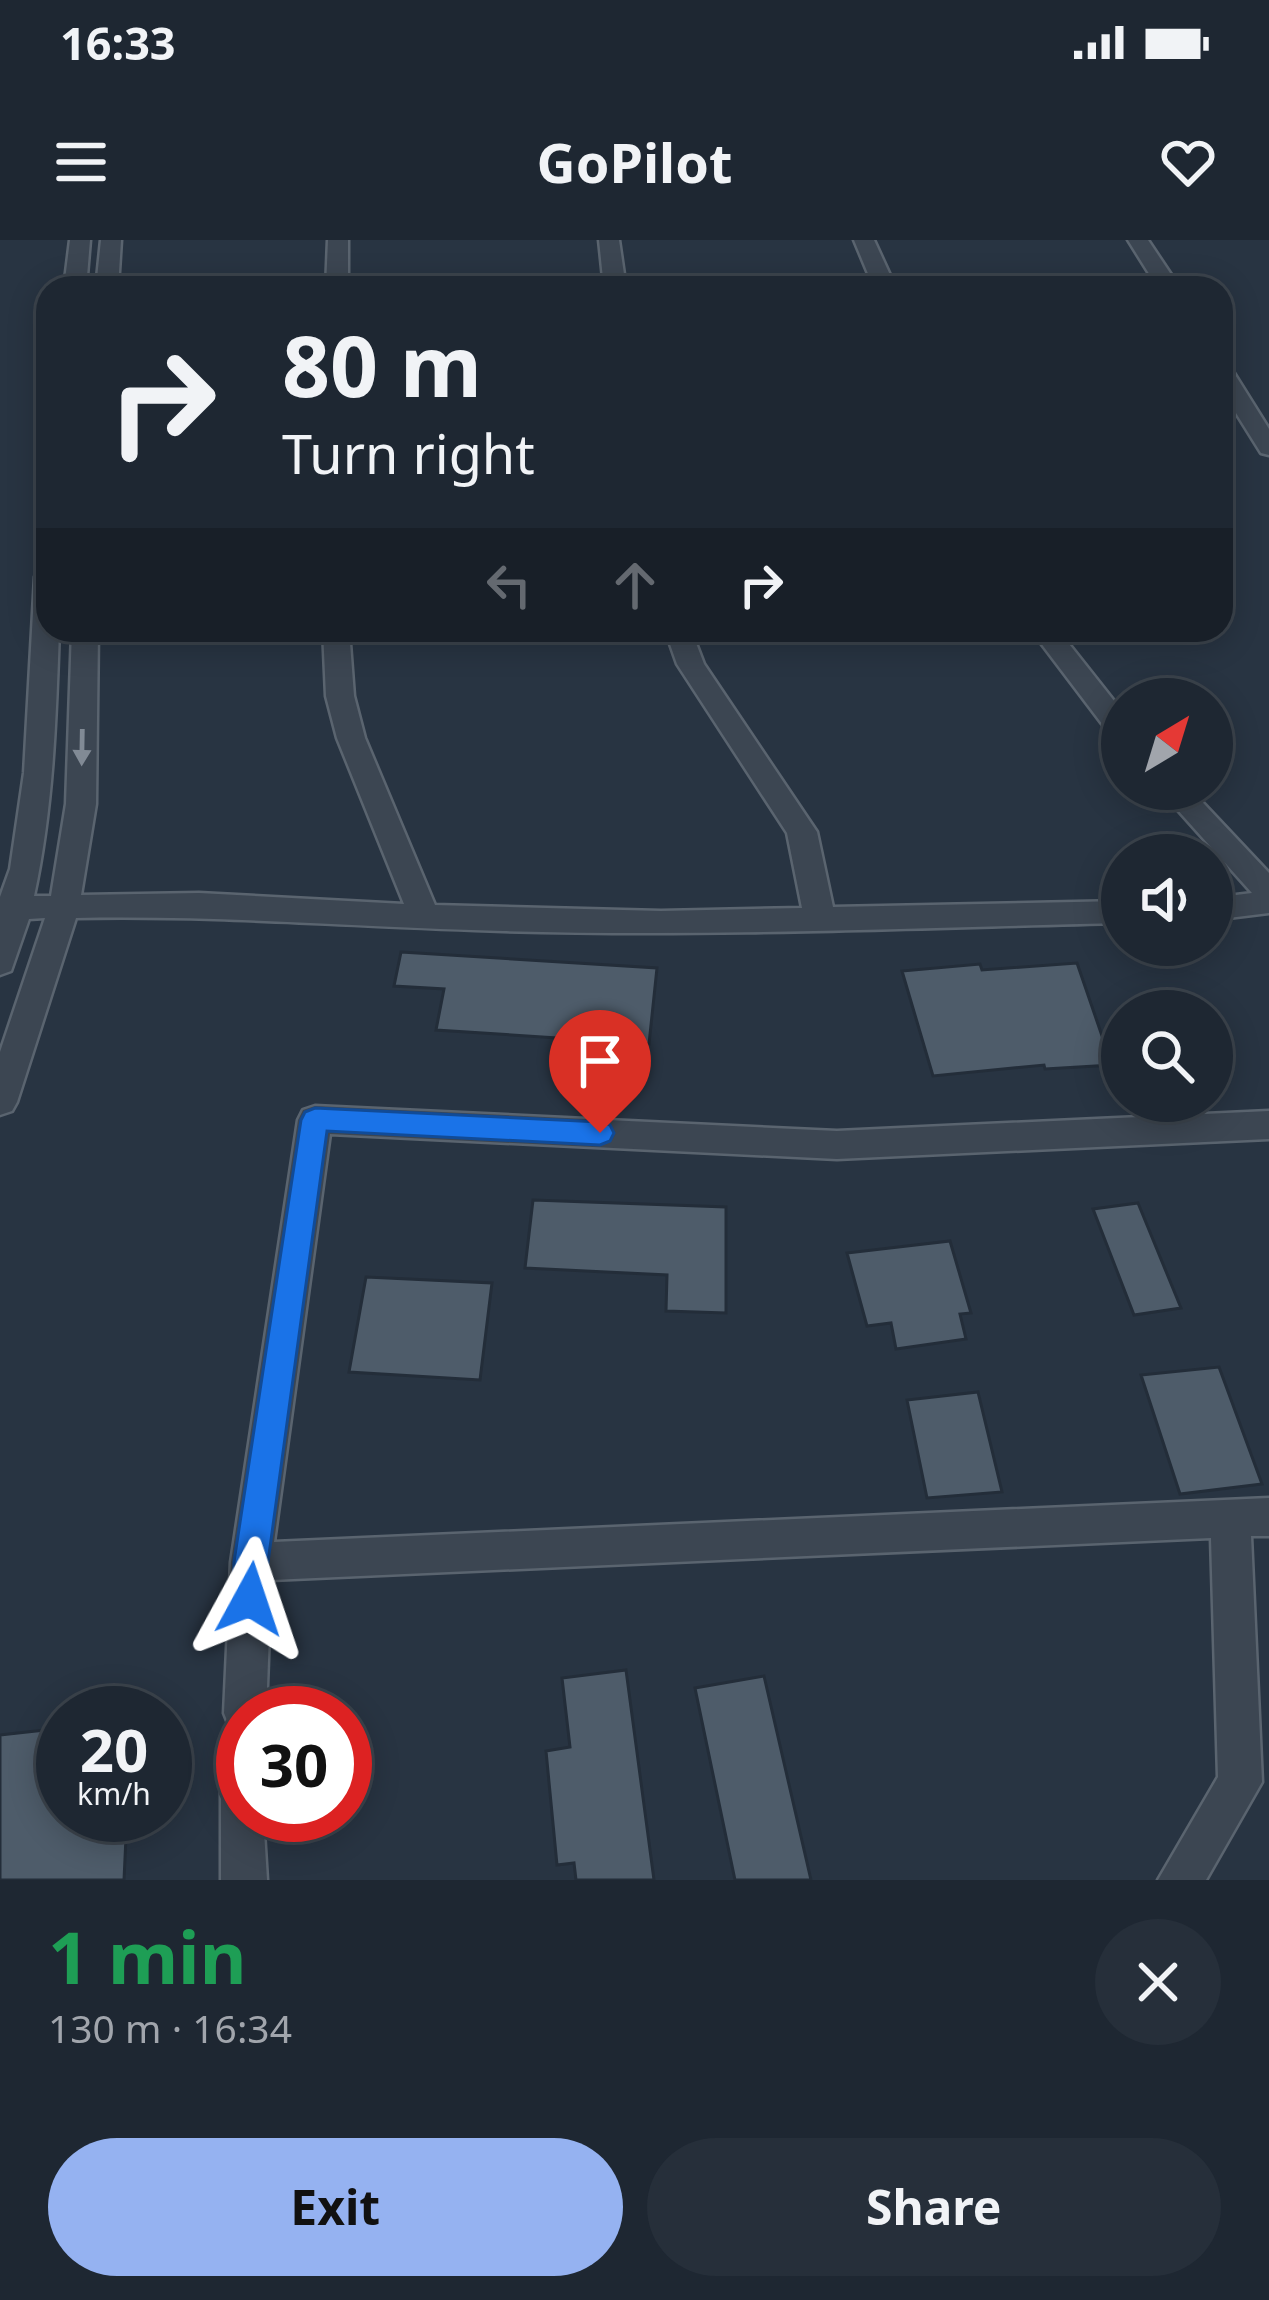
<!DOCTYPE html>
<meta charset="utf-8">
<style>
body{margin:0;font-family:"Noto Sans",sans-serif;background:#262f3a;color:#f1f3f6;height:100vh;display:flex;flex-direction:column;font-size:45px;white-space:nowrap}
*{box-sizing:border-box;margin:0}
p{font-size:39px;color:#a1a5ac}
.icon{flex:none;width:66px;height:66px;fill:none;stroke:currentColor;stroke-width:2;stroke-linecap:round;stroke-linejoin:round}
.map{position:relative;height:1640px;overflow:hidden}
.side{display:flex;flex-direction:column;background:#1e2732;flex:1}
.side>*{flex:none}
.top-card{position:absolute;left:36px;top:36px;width:1197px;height:366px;border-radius:36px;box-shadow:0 6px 30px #0003,0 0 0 3px #3c444d;background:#1e2732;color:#f1f3f6;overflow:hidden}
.needle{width:78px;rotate:38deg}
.tools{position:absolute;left:1101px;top:438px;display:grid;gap:24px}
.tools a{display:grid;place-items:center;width:132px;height:132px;border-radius:50%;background:#1e2732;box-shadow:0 6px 30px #0003,0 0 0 3px #3c444d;font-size:60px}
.speed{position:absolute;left:36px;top:1446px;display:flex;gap:24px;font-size:60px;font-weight:700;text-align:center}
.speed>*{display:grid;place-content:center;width:156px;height:156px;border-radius:50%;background:#1e2732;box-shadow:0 6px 30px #0003,0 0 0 3px #3c444d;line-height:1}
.speed small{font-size:30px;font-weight:400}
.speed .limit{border:18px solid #d22;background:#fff;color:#111}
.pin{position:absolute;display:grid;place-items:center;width:102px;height:102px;color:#fff;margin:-123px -51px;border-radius:50% 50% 50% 0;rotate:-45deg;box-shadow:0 0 12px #0007}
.pin .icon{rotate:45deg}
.me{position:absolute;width:132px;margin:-66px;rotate:5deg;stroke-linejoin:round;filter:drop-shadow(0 0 9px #0008)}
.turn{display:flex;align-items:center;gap:42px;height:252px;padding:0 48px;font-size:54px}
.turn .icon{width:156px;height:156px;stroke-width:2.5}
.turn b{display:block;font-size:84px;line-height:102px}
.lanes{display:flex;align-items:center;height:114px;padding:0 48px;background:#0003;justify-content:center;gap:60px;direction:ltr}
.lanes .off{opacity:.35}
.round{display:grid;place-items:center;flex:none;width:126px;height:126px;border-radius:63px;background:#262f3a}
.summary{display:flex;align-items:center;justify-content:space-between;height:204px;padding:0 48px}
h1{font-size:72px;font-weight:700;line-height:90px;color:#1e9e55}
.cta{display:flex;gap:24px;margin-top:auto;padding:24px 48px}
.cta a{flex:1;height:138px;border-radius:72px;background:#95b2f1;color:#111;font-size:48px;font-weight:700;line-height:138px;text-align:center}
.cta a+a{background:#262f3a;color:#f1f3f6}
.status{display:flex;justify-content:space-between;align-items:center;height:84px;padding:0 60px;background:#1e2732;direction:ltr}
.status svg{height:33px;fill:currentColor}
header{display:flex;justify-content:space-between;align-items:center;height:156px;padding:0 48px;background:#1e2732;font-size:54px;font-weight:700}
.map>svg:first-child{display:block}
.building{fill:#4e5c6a;stroke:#232d39;stroke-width:3}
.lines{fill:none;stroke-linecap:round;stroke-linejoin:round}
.minor-casing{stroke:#5a646f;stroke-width:5}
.minor{fill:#3c4652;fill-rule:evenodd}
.oneway{fill:#818a95}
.route{fill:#1a73e8;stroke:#114b97;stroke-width:3}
</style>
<div class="status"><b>16:33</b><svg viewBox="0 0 49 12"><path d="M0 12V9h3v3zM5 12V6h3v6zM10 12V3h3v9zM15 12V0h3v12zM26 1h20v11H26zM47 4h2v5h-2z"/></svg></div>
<header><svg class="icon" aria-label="menu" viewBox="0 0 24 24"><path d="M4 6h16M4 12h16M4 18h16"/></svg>GoPilot<svg class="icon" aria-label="heart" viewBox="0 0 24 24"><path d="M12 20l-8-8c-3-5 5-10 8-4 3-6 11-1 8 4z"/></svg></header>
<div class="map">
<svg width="1269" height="1640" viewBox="0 0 1269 1640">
<rect width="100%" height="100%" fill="#283442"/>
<g class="building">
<path d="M401 712 657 728 649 804 436 790 444 749 394 746Z"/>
<path d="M1077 723 1112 825 1045 829 1044 825 933 836 902 731 980 724 982 730Z"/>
<path d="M533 960 726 967V1073L666 1071 667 1035 525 1028Z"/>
<path d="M1138 963 1181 1068 1134 1075 1093 969Z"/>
<path d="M950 1001 971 1073 960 1074 966 1099 896 1109 891 1083 867 1086 847 1013Z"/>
<path d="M366 1037 492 1043 480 1140 349 1132Z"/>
<path d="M1219 1127 1262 1244 1180 1254 1141 1135Z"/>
<path d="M978 1152 1002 1252 927 1258 907 1160Z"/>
<path d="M626 1430 654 1640H576L574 1623 557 1625 546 1511 570 1507 562 1438Z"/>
<path d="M764 1436 811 1640H735L695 1448Z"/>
<path d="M63 1488V1575H127L124 1640H0V1495Z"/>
</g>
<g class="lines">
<defs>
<g id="minor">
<path d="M70 0H90L86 48H64Z"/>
<path d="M101 0H121L118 48H96Z"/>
<path d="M328 0H348V48H326Z"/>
<path d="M599 0H619L626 48H604Z"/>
<path d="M854 0H874L896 48H874Z"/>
<path d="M1128 0H1148L1180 48H1158Z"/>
<path d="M1221 123 1229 125 1269 189V215L1261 213 1221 149Z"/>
<path d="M48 329V390H59C56 479 53 569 34 656H51L66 564 72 390H98L96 564 81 655 199 653 404 664 337 498 326 456 323 390H349L354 456 365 498 435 665 661 671 802 668 787 593 677 424 665 390H691L704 424 817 592 833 667 1122 661V683C916 688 709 697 503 691 360 687 219 675 76 678L17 862 12 871 0 875V812L45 678 29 679 11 731 0 735V657L10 629 24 533 35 337Z"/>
<path d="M1031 390H1058L1122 471V499L1112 497Z"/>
<path d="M1159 549H1190L1269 633V673L1212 680V658L1252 653Z"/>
<path d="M315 866 837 891 1269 871V899L837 919 330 894 274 1302 1269 1258V1296H1251L1262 1542 1206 1640H1158L1218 1537 1211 1298 271 1340 266 1473H243V1575H263L267 1640H221V1515L228 1500 243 1493 230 1488 224 1473 231 1322 298 880 303 870Z"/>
</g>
</defs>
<use href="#minor" class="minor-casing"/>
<use href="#minor" class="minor"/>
</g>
<defs><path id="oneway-solid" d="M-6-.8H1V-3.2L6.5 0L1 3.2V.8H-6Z" transform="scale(3)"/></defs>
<use class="oneway" href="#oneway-solid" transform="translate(82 507) rotate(91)"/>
<path class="route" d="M315 868 600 882 610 885 614 893 610 901 600 905 327 891 268 1322 262 1371 250 1376 238 1371 233 1359 234 1322 301 880 305 872Z"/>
</svg>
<div class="tools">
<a><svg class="needle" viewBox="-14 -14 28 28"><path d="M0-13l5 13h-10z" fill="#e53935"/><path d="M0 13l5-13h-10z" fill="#a1a5ac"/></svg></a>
<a><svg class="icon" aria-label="sound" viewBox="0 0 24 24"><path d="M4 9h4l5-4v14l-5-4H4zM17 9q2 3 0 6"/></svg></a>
<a><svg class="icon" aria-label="search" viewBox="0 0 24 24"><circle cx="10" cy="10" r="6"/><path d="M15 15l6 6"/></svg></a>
</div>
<div class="speed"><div>20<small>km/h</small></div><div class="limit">30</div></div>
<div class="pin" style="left:600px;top:893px;background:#d93025"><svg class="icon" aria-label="arrive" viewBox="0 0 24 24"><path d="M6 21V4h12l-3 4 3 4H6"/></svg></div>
<svg class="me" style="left:250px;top:1359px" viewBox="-20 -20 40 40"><path d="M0-17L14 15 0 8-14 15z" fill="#1a73e8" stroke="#fff" stroke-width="4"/></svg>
<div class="top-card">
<div class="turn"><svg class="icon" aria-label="right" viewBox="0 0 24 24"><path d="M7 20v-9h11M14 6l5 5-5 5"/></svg><div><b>80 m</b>Turn right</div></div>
<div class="lanes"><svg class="icon off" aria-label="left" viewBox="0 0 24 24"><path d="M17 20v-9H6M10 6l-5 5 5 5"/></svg><svg class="icon off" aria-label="ahead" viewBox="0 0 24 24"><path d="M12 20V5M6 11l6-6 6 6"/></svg><svg class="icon" aria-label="right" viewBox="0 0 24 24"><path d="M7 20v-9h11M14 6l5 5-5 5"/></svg></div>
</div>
</div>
<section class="side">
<div class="summary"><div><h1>1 min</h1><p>130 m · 16:34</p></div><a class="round"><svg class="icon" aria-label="close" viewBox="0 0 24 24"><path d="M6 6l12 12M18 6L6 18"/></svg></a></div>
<div class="cta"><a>Exit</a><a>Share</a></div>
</section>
